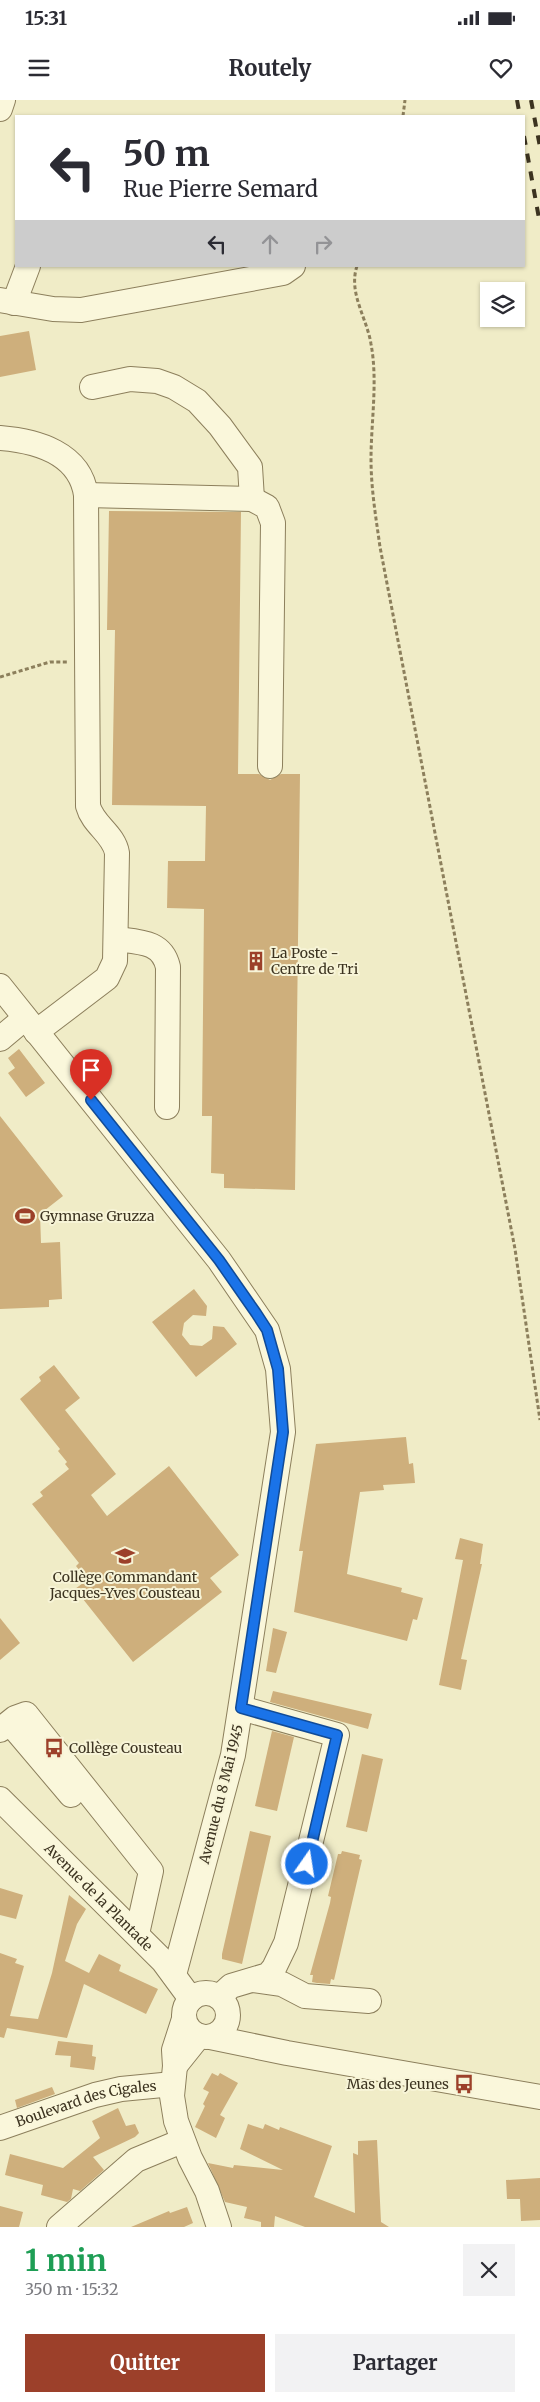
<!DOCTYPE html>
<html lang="fr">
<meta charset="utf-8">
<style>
body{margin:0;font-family:Merriweather,serif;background:#f2f2f3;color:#2b2b33;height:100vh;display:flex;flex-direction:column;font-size:19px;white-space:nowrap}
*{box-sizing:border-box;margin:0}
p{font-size:16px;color:#7c7c81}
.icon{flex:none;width:28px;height:28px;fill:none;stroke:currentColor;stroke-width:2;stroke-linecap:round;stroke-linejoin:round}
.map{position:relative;height:2127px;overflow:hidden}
.side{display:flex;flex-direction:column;background:#fff;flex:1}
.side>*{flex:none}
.hud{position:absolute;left:15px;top:15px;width:510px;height:152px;border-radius:0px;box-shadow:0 1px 4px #0004;background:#fff;color:#2b2b33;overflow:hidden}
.tools{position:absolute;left:480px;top:182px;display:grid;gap:10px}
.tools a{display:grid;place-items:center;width:45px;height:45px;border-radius:0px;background:#fff;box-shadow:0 1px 4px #0004;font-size:25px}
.pin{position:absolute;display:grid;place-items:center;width:42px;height:42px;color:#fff;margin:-51px -21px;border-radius:50% 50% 50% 0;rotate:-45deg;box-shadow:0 0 5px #0007}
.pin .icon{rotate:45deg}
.me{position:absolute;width:55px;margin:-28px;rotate:13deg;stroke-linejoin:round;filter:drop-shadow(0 0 4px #0008)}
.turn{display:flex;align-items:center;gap:18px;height:105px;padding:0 25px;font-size:22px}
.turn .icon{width:65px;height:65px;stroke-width:2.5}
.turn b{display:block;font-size:35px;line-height:42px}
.lanes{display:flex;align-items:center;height:48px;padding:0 25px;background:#0003;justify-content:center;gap:25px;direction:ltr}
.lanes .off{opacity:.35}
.round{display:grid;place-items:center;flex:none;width:52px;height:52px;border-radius:0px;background:#f2f2f3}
.overview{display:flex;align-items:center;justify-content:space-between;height:85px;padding:0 25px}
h1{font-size:30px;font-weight:700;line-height:38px;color:#1e9e55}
.primary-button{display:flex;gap:10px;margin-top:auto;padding:10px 25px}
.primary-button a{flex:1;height:58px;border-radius:0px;background:#9c402a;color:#fff;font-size:20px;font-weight:700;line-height:58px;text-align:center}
.primary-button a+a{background:#f2f2f3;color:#2b2b33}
.status{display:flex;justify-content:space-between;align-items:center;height:35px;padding:0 25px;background:#fff;direction:ltr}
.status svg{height:14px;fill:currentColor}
header{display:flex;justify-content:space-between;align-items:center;height:65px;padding:0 25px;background:#fff;font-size:22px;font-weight:700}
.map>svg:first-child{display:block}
.building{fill:#ceaf7c}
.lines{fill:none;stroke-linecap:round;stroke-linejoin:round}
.minor-casing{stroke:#8c7f5c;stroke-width:26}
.path{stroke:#8c7f5c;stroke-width:3;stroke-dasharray:4 2.5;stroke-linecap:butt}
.minor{stroke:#faf7db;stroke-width:24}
.rail{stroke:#3c3320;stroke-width:4;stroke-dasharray:9 9;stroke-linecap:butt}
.route-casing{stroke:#114b97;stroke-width:12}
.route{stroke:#1a73e8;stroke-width:9}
.labels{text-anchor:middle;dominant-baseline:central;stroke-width:4;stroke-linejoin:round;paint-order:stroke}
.poi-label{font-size:14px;fill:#3c3320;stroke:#f7f4d7;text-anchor:start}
.street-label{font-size:14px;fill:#3c3320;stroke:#f7f4d7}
</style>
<div class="status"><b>15:31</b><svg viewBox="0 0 49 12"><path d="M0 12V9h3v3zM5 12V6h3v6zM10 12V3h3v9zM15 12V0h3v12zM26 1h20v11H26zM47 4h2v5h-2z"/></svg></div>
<header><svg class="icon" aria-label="menu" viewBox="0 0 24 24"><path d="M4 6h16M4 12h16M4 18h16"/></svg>Routely<svg class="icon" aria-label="heart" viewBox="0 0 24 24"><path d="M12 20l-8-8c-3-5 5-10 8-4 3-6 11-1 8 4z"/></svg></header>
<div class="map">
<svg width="540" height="2127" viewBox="0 0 540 2127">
<rect width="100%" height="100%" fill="#f0ecc7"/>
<g class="building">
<path d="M29 231 36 270 0 277V236Z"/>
<path d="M109 411 241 412 238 674H259L270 680 281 674H300L295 1090 224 1088V1074L211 1073 212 1016H202L204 809 167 808 168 761H205L206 706 112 705 115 530H107Z"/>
<path d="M19 949 45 983 26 997 8 973 15 968 8 958Z"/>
<path d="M0 1016 63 1096 40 1114 41 1143 60 1142 62 1199 49 1200V1207L0 1209Z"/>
<path d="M194 1189 207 1206 206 1216 193 1215 184 1223 182 1235 190 1245 202 1246 212 1239 213 1226 224 1227 237 1244 196 1277 152 1222Z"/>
<path d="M54 1265 80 1298 65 1310 116 1374 91 1395 107 1416 169 1366 239 1455 210 1478 222 1492 133 1562 75 1489 87 1480 76 1466 79 1463 32 1404 43 1396 40 1392 69 1369 65 1364 67 1362 58 1351 60 1349 20 1299 41 1281 39 1277Z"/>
<path d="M406 1337 409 1364 413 1363 415 1383 383 1385 384 1390 360 1392 347 1474 402 1488 401 1492 423 1498 417 1520 413 1519 407 1541 294 1512 303 1451H299L316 1344Z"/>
<path d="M460 1438 483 1444 480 1464H482L461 1559 467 1560 461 1590 439 1585 463 1460 455 1459Z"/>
<path d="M0 1518 20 1543 0 1560Z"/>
<path d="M273 1528 287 1532 276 1573 266 1571Z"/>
<path d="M273 1591 372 1614 368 1629 270 1602Z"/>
<path d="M272 1631 294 1637 277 1711 255 1706Z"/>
<path d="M362 1654 383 1659 367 1732 346 1727Z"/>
<path d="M250 1731 271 1736 242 1864 222 1859V1854Z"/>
<path d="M342 1751 360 1755 359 1759 362 1760 334 1880 331 1879 330 1884 317 1883 312 1882 313 1875H310L330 1803 331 1797 328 1796 338 1754H341Z"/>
<path d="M0 1788 23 1795 16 1819 0 1815Z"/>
<path d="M69 1795 86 1809 77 1824 65 1861 89 1873 99 1854 121 1865 119 1871 158 1889 146 1914 84 1884 67 1938 7 1928 4 1938 0 1937V1853L17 1859 15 1863 24 1866 10 1916 38 1919 52 1873Z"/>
<path d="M58 1941 93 1945 92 1956 96 1957 94 1970 70 1967 71 1956 55 1955Z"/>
<path d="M212 1973 218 1976 220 1973 238 1983 220 2015 225 2018 216 2038 195 2027 205 2006 203 2004 209 1992 203 1989Z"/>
<path d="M52 1987 55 1994 17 2008 15 2000Z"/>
<path d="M118 2008 126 2026 135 2024 139 2033 135 2037 93 2057 104 2070 80 2091 73 2089 71 2099 67 2102 41 2095 43 2085 5 2075 10 2054 63 2068 100 2038 92 2021Z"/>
<path d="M248 2024 263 2029 265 2024 279 2030 280 2027 332 2046 314 2097 355 2113 353 2053 358 2055V2041L377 2040 381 2122 389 2127H305L275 2116 274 2127H261V2122L244 2118 247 2107 225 2102 208 2063 233 2068 234 2065 283 2070 240 2049Z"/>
<path d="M540 2078V2120L521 2121 520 2099H507L506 2080Z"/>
<path d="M0 2106 23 2112 19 2127H0Z"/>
<path d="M187 2107 193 2123 184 2127H131L169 2111 170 2113Z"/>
</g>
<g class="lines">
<defs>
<g id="minor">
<path d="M0 9 3 0"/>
<path d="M0 200 53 209 81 210 283 173 293 166"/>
<path d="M14 203 28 166"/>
<path d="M92 287 130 279 157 281 174 287 197 301 220 326 250 367 252 399"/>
<path d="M0 338C37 341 80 353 86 395L88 706C93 725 114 734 117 753L115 861 107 878 36 932"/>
<path d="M86 395 252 399 267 407 273 423 270 666"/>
<path d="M116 839C139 842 162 841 168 867L167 1007"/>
<path d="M0 886 219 1160 267 1230 278 1269 283 1332 233 1655 174 1875"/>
<path d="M0 939 25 918"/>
<path d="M10 1623 71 1695"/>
<path d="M0 1630 15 1618 26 1614 151 1771 137 1834"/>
<path id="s1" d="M0 1699 163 1861 191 1899"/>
<path d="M253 1880 282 1884 305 1896 369 1901"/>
<circle cx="206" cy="1915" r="22"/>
<path d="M219 1897 231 1886 268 1875 274 1868 286 1843 337 1635 241 1608"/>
<path d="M184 1919 174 1950 175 1966 199 1936"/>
<path d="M210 1937 287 1953 540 1997"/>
<path d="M175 1966 172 1996 176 2021 190 2058 207 2091 219 2127"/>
<path id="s2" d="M0 2028 95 1995 121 1989 173 1984"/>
<path d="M59 2127 136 2060 182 2041"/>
</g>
</defs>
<use href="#minor" class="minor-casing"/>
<g class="path">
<path d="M403 16 405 0"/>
<path d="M357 166C348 193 367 218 371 244 378 281 371 322 371 359 371 389 376 418 380 447L515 1149 540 1320"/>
<path d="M0 577 50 562H69"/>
</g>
<use href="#minor" class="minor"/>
<g class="rail">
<path d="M517 0 520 16"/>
<path d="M531 0 540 47"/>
<path d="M524 36 540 124"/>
</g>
</g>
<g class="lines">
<defs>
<path id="route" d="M91 1000 219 1160 256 1213 267 1230 278 1269 283 1332 241 1608 337 1635 307 1764"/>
</defs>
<use href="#route" class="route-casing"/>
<use href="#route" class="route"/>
</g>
<defs>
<symbol id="building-bare" viewBox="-9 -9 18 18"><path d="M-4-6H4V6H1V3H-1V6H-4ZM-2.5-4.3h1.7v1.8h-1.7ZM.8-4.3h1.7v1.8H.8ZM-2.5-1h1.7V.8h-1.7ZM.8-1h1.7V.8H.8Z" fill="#9c402a" stroke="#f7f4d7" stroke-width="2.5" paint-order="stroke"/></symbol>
<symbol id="stadium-bare" viewBox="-9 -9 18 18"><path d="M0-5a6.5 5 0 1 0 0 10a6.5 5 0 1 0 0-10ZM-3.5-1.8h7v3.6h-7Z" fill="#9c402a" stroke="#f7f4d7" stroke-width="2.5" paint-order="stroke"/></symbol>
<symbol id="school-bare" viewBox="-9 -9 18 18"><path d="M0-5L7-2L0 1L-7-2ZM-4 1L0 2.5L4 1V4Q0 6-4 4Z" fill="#9c402a" stroke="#f7f4d7" stroke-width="2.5" paint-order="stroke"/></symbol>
<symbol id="bus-bare" viewBox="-9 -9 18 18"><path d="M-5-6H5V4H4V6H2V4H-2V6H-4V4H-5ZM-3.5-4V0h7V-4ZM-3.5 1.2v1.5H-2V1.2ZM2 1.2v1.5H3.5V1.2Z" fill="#9c402a" stroke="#f7f4d7" stroke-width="2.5" paint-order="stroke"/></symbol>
</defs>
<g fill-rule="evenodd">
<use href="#building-bare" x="242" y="847" width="28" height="28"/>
<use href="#stadium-bare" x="11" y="1102" width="28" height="28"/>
<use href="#school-bare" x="111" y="1442" width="28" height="28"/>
<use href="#bus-bare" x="40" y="1634" width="28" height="28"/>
<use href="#bus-bare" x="450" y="1970" width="28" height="28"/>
</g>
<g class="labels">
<g class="poi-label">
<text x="271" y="853">La Poste -<tspan x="271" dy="16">Centre de Tri</tspan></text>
<text x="40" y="1116">Gymnase Gruzza</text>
<text x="125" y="1477" text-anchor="middle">Collège Commandant<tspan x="125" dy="16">Jacques-Yves Cousteau</tspan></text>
<text x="69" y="1648">Collège Cousteau</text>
<text x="449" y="1984" text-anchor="end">Mas des Jeunes</text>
</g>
<g class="street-label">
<text transform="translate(221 1694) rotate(-76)">Avenue du 8 Mai 1945</text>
<text stroke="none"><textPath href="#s1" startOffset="139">Avenue de la Plantade</textPath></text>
<text stroke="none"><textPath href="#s2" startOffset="90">Boulevard des Cigales</textPath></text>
</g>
</g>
</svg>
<div class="tools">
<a><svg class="icon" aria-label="layers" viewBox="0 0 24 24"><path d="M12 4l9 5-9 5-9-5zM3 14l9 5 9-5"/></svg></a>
</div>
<div class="pin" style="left:91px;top:1000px;background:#d93025"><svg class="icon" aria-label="arrive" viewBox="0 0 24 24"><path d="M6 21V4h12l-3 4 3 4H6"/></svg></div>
<svg class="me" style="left:307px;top:1764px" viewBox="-20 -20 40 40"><circle r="17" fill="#1a73e8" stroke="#fff" stroke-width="3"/><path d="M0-11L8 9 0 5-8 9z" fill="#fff"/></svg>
<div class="hud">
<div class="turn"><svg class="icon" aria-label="left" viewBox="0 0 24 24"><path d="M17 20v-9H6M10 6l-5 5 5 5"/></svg><div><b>50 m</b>Rue Pierre Semard</div></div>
<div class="lanes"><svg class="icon" aria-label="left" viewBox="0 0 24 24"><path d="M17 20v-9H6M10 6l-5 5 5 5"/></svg><svg class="icon off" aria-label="ahead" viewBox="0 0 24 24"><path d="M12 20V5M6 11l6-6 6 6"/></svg><svg class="icon off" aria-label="right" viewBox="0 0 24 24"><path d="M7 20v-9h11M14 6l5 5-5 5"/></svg></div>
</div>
</div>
<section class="side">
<div class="overview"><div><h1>1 min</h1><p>350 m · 15:32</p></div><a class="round"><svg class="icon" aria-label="close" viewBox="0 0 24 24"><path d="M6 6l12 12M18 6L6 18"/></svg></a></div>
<div class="primary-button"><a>Quitter</a><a>Partager</a></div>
</section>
